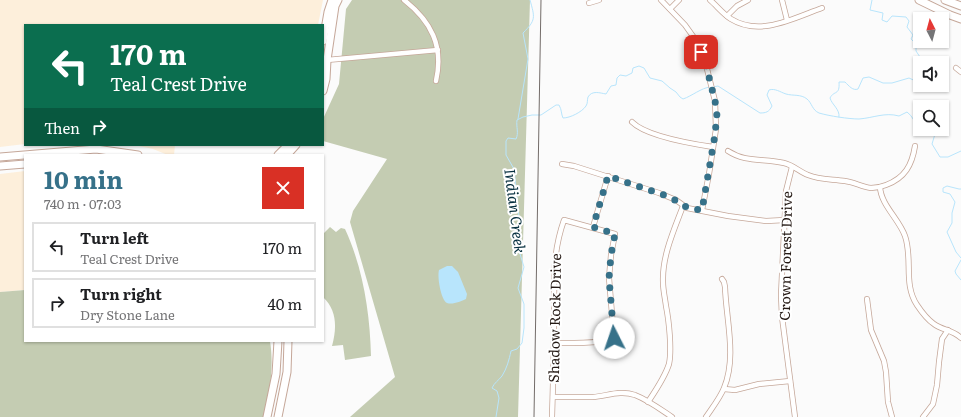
<!DOCTYPE html>
<meta charset="utf-8">
<style>
body{margin:0;font-family:Literata,serif;background:#f6f6f6;color:#202124;height:100vh;display:flex;flex-direction:column;font-size:15px;white-space:nowrap}
*{box-sizing:border-box;margin:0}
p{font-size:13px;color:#757577}
.icon{flex:none;width:22px;height:22px;fill:none;stroke:currentColor;stroke-width:2;stroke-linecap:round;stroke-linejoin:round}
.map{position:relative;flex:1;overflow:hidden}
.details{position:absolute;left:24px;top:154px;width:300px;height:188px;display:flex;flex-direction:column;background:#fff;border-radius:0px;box-shadow:0 1px 3px #0004}
.details>*{flex:none}
.top-card{position:absolute;left:24px;top:24px;width:300px;height:122px;border-radius:0px;box-shadow:0 1px 3px #0004;background:#0b6e4f;color:#fff;overflow:hidden}
.needle{width:26px;rotate:354deg}
.controls{position:absolute;left:913px;top:12px;display:grid;gap:8px}
.controls a{display:grid;place-items:center;width:36px;height:36px;border-radius:0px;background:#fff;box-shadow:0 1px 3px #0004;font-size:20px}
.pin{position:absolute;display:grid;place-items:center;width:34px;height:34px;color:#fff;margin:-17px;border-radius:8px;box-shadow:0 2px 6px #0006}
.me{position:absolute;width:44px;margin:-22px;rotate:356deg;stroke-linejoin:round;filter:drop-shadow(0 0 3px #0008)}
.turn{display:flex;align-items:center;gap:14px;height:84px;padding:0 20px;font-size:18px}
.turn .icon{width:52px;height:52px;stroke-width:2.5}
.turn b{display:block;font-size:28px;line-height:34px}
.then{display:flex;align-items:center;height:38px;padding:0 20px;background:#0003;gap:8px;font-size:15px}
.round{display:grid;place-items:center;flex:none;width:42px;height:42px;border-radius:0px;background:#f6f6f6}
.head{display:flex;align-items:center;justify-content:space-between;height:68px;padding:0 20px}
h1{font-size:24px;font-weight:700;line-height:30px;color:#367189}
ul{padding:0;list-style:none}
li{display:flex;align-items:center;gap:12px;height:50px;margin:0 8px 6px;padding:0 12px;border:2px solid #e0e0e0;border-radius:0px}
li div{flex:1}
li b{display:block;font-size:15px}
li em{font-style:normal}
.map>svg:first-child{display:block}
.commercial{fill:#fdefdb}
.green{fill:#c4ccb2}
.water{fill:#b8e5fc}
.lines{fill:none;stroke-linecap:round;stroke-linejoin:round}
.stream{stroke:#b8e5fc;stroke-width:1}
.street-casing{stroke:#c5a799;stroke-width:6}
.secondary-casing{stroke:#c5a799;stroke-width:9}
.street{stroke:#fff;stroke-width:4.5}
.secondary{stroke:#fff;stroke-width:7}
.rail{stroke:#736c69;stroke-width:1}
.route{stroke:#367189;stroke-width:7;stroke-dasharray:0 12.6}
.labels{text-anchor:middle;dominant-baseline:central;stroke-width:4;stroke-linejoin:round;paint-order:stroke}
.street-label{font-size:14px;fill:#241914;stroke:#fff}
.water-label{font-size:15px;font-style:italic;fill:#062f3f;stroke:#fff}
</style>
<div class="map">
<svg width="961" height="417" viewBox="0 0 961 417">
<rect width="100%" height="100%" fill="#fbfbfb"/>
<g class="commercial">
<path d="M0 0H323L318 25H25V144L0 147Z"/>
<path d="M134 145H175L174 155H168L153 149Z"/>
<path d="M25 171V290L0 292V174Z"/>
</g>
<g class="green">
<path d="M352 0H530L518 417H350L395 377 350 222 353 211 387 159 323 141V119L339 84 346 9Z"/>
<path d="M330 227 336 232 341 228 345 229C363 268 370 313 371 356L345 360 343 345 332 346C337 328 337 310 323 297V234Z"/>
<path d="M25 290V341H270C274 366 270 393 264 417H0V292Z"/>
</g>
<path class="water" d="M447 266H452L458 272 467 294 466 299C461 301 453 305 447 303 441 300 437 277 439 270Z"/>
<g class="lines">
<g class="stream">
<path d="M872 0 870 10 883 13 882 20 887 22 892 16 906 17 909 21 907 27 913 35 911 39 916 44V51L924 63"/>
<path d="M713 87 718 86 760 113C766 113 769 112 772 106L767 95 769 90C775 88 780 92 786 94 793 96 801 94 807 99 812 103 812 110 819 113 829 116 849 119 859 119 873 118 885 112 899 116L907 112C913 116 914 123 920 128"/>
<path d="M839 117C840 109 832 105 830 98 834 90 840 96 839 82H845C849 86 853 91 858 89L863 78 869 77 883 83H892L909 78 920 83"/>
<path d="M518 119 528 59 523 33C536 20 535 18 530 0"/>
<path d="M941 129V132L935 134 932 144 940 157H948L961 151"/>
<path d="M961 189H959L947 186 943 188V192L950 194 955 202 952 213V223L947 232 956 252 961 258"/>
<path d="M961 260 955 271 956 274 961 280"/>
<path d="M496 417 499 398 497 391 492 388C494 383 499 380 502 376 507 368 509 360 511 351L517 349 522 343 524 328V304L518 288 524 267 517 244 516 237 520 227 514 169 506 155V141L508 138 516 139C519 133 516 127 517 120L523 117 532 115H541L556 105H559C562 110 561 114 563 118 570 118 582 112 586 106 588 103 587 100 588 97 592 90 600 93 606 94L611 86 616 85 617 78 620 75 626 76 632 73 633 68 639 66 644 68 650 78 662 81 670 88 676 92 680 97 683 99C692 96 701 88 710 87"/>
</g>
<defs>
<g id="street">
<path d="M404 0C431 21 444 46 436 81"/>
<path d="M661 0 685 25 695 39 704 57 715 101 716 129 709 174 702 210"/>
<path d="M710 0C717 6 723 14 731 19 760 37 794 18 822 8"/>
<path d="M782 0 787 20"/>
<path d="M589 3 599 0"/>
<path d="M670 9 679 0"/>
<path d="M727 16 737 6 748 0"/>
<path d="M327 60 438 50"/>
<path d="M956 68 961 72"/>
<path d="M632 122C646 136 693 144 713 147"/>
<path d="M728 151C746 163 764 158 784 163 793 165 800 172 808 175 820 180 833 179 845 181 854 182 862 187 871 188 877 188 881 187 886 185 905 178 912 165 915 146"/>
<path d="M562 164 574 166 659 193 676 200 687 208 728 216 766 221 785 220"/>
<path d="M792 167 786 191 781 295 782 317 795 417"/>
<path d="M880 187C881 205 899 219 905 236 913 259 903 284 917 305 921 311 928 320 934 324 942 330 953 330 961 338"/>
<path d="M593 227 608 176"/>
<path d="M867 299 871 330 884 361 886 372 888 402 892 417"/>
<path d="M724 389 735 390 759 384 790 381"/>
<path d="M553 397C566 397 579 397 593 397 607 396 620 390 635 395 648 400 660 409 672 417"/>
<path d="M648 402C656 390 665 377 669 364 672 350 669 321 666 306 665 298 663 290 663 282 662 256 674 230 683 206"/>
<path d="M552 417C553 385 554 354 554 322 555 284 551 257 564 220L615 234 611 255 609 278 614 338C606 344 566 343 554 343"/>
<path d="M706 417C712 408 720 398 724 388 737 357 726 319 725 287L724 282 722 279"/>
<path d="M923 417 933 404 937 385 939 362 942 339 948 330"/>
</g>
<g id="secondary">
<path d="M919 0 950 15 961 19"/>
<path d="M945 0 961 6"/>
<path d="M323 41 328 12 332 0"/>
<path d="M323 91 326 79 327 60 335 6 338 0"/>
<path d="M278 155 288 145"/>
<path d="M287 155 296 145"/>
<path d="M0 157 96 149 138 155"/>
<path d="M0 166 25 164"/>
<path d="M267 417 276 374 278 341"/>
<path d="M278 417 287 372 288 341"/>
</g>
</defs>
<use href="#street" class="street-casing"/>
<use href="#secondary" class="secondary-casing"/>
<use href="#street" class="street"/>
<use href="#secondary" class="secondary"/>
<path class="rail" d="M534 417 541 0"/>
</g>
<g class="lines">
<path class="route" d="M614 338 609 278 611 255 615 234 593 227 608 176 670 197 688 208 702 210 715 135 717 113 715 101 706 65 701 52"/>
</g>
<g class="labels">
<g class="street-label">
<text transform="translate(785 256) rotate(-89)">Crown Forest Drive</text>
<text transform="translate(554 318) rotate(-89)">Shadow Rock Drive</text>
</g>
<g class="water-label">
<text transform="translate(516 211) rotate(83)">Indian Creek</text>
</g>
</g>
</svg>
<div class="controls">
<a><svg class="needle" viewBox="-14 -14 28 28"><path d="M0-13l5 13h-10z" fill="#e53935"/><path d="M0 13l5-13h-10z" fill="#757577"/></svg></a>
<a><svg class="icon" aria-label="sound" viewBox="0 0 24 24"><path d="M4 9h4l5-4v14l-5-4H4zM17 9q2 3 0 6"/></svg></a>
<a><svg class="icon" aria-label="search" viewBox="0 0 24 24"><circle cx="10" cy="10" r="6"/><path d="M15 15l6 6"/></svg></a>
</div>
<div class="pin" style="left:701px;top:52px;background:#d93025"><svg class="icon" aria-label="arrive" viewBox="0 0 24 24"><path d="M6 21V4h12l-3 4 3 4H6"/></svg></div>
<svg class="me" style="left:614px;top:338px" viewBox="-20 -20 40 40"><circle r="19" fill="#fff"/><path d="M0-13L10 11 0 6-10 11z" fill="#367189"/></svg>
<div class="top-card">
<div class="turn"><svg class="icon" aria-label="left" viewBox="0 0 24 24"><path d="M17 20v-9H6M10 6l-5 5 5 5"/></svg><div><b>170 m</b>Teal Crest Drive</div></div>
<div class="then">Then<svg class="icon" aria-label="right" viewBox="0 0 24 24"><path d="M7 20v-9h11M14 6l5 5-5 5"/></svg></div>
</div>
<section class="details">
<div class="head"><div><h1>10 min</h1><p>740 m · 07:03</p></div><a class="round" style="background:#d93025;color:#fff"><svg class="icon" aria-label="close" viewBox="0 0 24 24"><path d="M6 6l12 12M18 6L6 18"/></svg></a></div>
<ul>
<li><svg class="icon" aria-label="left" viewBox="0 0 24 24"><path d="M17 20v-9H6M10 6l-5 5 5 5"/></svg><div><b>Turn left</b><p>Teal Crest Drive</p></div><em>170 m</em></li>
<li><svg class="icon" aria-label="right" viewBox="0 0 24 24"><path d="M7 20v-9h11M14 6l5 5-5 5"/></svg><div><b>Turn right</b><p>Dry Stone Lane</p></div><em>40 m</em></li>
</ul>
</section>
</div>
